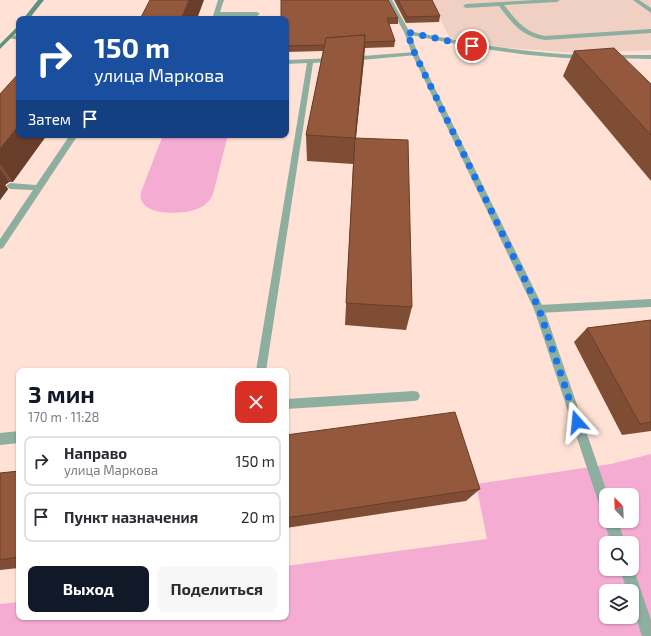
<!DOCTYPE html>
<html lang="ru">
<meta charset="utf-8">
<style>
body{margin:0;font-family:"Exo 2",sans-serif;background:#f7f7f7;color:#2b2b33;height:100vh;display:flex;flex-direction:column;font-size:15px;white-space:nowrap}
*{box-sizing:border-box;margin:0}
p{font-size:13px;color:#7c7c81}
.icon{flex:none;width:22px;height:22px;fill:none;stroke:currentColor;stroke-width:2;stroke-linecap:round;stroke-linejoin:round}
.map{position:relative;flex:1;overflow:hidden}
.sheet{position:absolute;left:16px;top:368px;width:273px;height:252px;display:flex;flex-direction:column;background:#fff;border-radius:8px;box-shadow:0 1px 3px #0004}
.sheet>*{flex:none}
.hud{position:absolute;left:16px;top:16px;width:273px;height:122px;border-radius:8px;box-shadow:0 1px 3px #0004;background:#1a4fa0;color:#fff;overflow:hidden}
.needle{width:26px;rotate:337deg}
.buttons{position:absolute;left:599px;top:488px;display:grid;gap:8px}
.buttons a{display:grid;place-items:center;width:40px;height:40px;border-radius:8px;background:#fff;box-shadow:0 1px 3px #0004;font-size:20px}
.pin{position:absolute;display:grid;place-items:center;width:34px;height:34px;color:#fff;margin:-17px;border:2px solid #fff;border-radius:50%;box-shadow:0 1px 4px #0007}
.me{position:absolute;width:44px;margin:-22px;rotate:342deg;stroke-linejoin:round;filter:drop-shadow(0 0 3px #0008)}
.turn{display:flex;align-items:center;gap:14px;height:84px;padding:0 12px;font-size:18px}
.turn .icon{width:52px;height:52px;stroke-width:2.5}
.turn b{display:block;font-size:28px;line-height:34px}
.then{display:flex;align-items:center;height:38px;padding:0 12px;background:#0003;gap:8px;font-size:15px}
.round{display:grid;place-items:center;flex:none;width:42px;height:42px;border-radius:8px;background:#f7f7f7}
.headline{display:flex;align-items:center;justify-content:space-between;height:68px;padding:0 12px}
h1{font-size:24px;font-weight:700;line-height:30px;color:#111827}
.action{display:flex;gap:8px;margin-top:auto;padding:8px 12px}
.action a{flex:1;height:46px;border-radius:8px;background:#111827;color:#fff;font-size:16px;font-weight:700;line-height:46px;text-align:center}
.action a+a{background:#f7f7f7;color:#2b2b33}
ul{padding:0;list-style:none}
li{display:flex;align-items:center;gap:12px;height:50px;margin:0 8px 6px;padding:0 4px;border:2px solid #e1e1e2;border-radius:8px}
li div{flex:1}
li b{display:block;font-size:15px}
li em{font-style:normal}
.map>svg:first-child{display:block}
.built{fill:#efd0c3}
.green{fill:#f5acd3;fill-rule:evenodd}
.lines{fill:none;stroke-linecap:round;stroke-linejoin:round}
.lane{fill:#8eaea0;fill-rule:evenodd}
.street{fill:#8eaea0;fill-rule:evenodd}
.secondary{fill:#61917d;fill-rule:evenodd}
.wall{fill:#7f4d34}
.shaded-wall{fill:#683e2a}
.building{fill:#94593c;stroke:#683e2a}
.route{stroke:#1a73e8;stroke-width:7;stroke-dasharray:0 12.6}
</style>
<div class="map">
<svg width="651" height="636" viewBox="0 0 651 636">
<rect width="100%" height="100%" fill="#ffe2d5"/>
<path class="built" d="M430 0H651V50L579 53 507 48 450 38Z"/>
<g class="green">
<path d="M163 135H228L213 194C210 201 205 206 197 209 183 215 136 217 141 192Z"/>
<path d="M651 454V636H0V604L19 602V617H286V566L487 539 476 484 611 464ZM606 495H632V521H606ZM606 543H632V569H606ZM606 591H632V617H606Z"/>
</g>
<g class="lines">
<g class="lane">
<path d="M218 0H224L220 12H257L260 14 257 16H219L218 19H212Z"/>
<path d="M535 0H560L557 2 504 5C516 20 525 33 545 36L651 29V33L545 40C521 36 513 24 499 6L466 8 463 6 466 4Z"/>
<path d="M633 0H639L651 8V13Z"/>
<path d="M11 35 19 36V40L9 38 8 37Z"/>
<path d="M415 52 418 54 417 55 350 61 347 59 350 57Z"/>
<path d="M334 58 337 60 336 61 313 63 266 371H256L307 63 286 64V60Z"/>
<path d="M70 135H78L3 248 0 249V239L33 190 10 189 6 186 10 183 36 185Z"/>
<path d="M651 299V307L539 313 536 312 534 309 536 306 539 305Z"/>
<path d="M414 391 418 392 420 396 418 400 414 401 286 409V399Z"/>
<path d="M19 431V443L0 445V433Z"/>
</g>
<g class="street">
<path d="M386 0H392L409 31C467 43 525 53 585 55L588 57 585 59C526 57 468 47 411 35L418 54 544 309 608 495H606V513L601 512 600 507 534 309 412 54 404 32Z"/>
<path d="M611 55H651V59L609 58V56Z"/>
<path d="M606 517V521H618L625 543H611L604 521Z"/>
<path d="M632 564 651 620V636H642L632 606V591H627L620 569H632Z"/>
</g>
<g class="secondary">
<path d="M38 0H44L29 19H23Z"/>
<path d="M19 25V30L0 49V44Z"/>
</g>
</g>
<g class="wall">
<path d="M394 0H432L440 16 439 22 406 23Z"/>
<path d="M398 18V24H389L395 41 394 47 365 48 356 138 412 307 406 330 345 325 353 164 307 161 306 135 323 51 286 52V19Z"/>
<path d="M574 51 651 84V181L563 76Z"/>
<path d="M0 94 13 182H9L5 185 8 189 0 200Z"/>
<path d="M651 320V431L622 435 574 342 587 328Z"/>
<path d="M286 435 480 489 466 501 286 528Z"/>
<path d="M19 471V568L0 570V473Z"/>
</g>
<g class="shaded-wall">
<path d="M189 0H204L197 19H181Z"/>
<path d="M365 35 364 60 353 164 355 138Z"/>
<path d="M19 125V135H47L13 182 0 164V149Z"/>
<path d="M0 169 9 182 5 185 8 189 0 200Z"/>
</g>
<g class="building">
<path d="M150 0H189L181 19H140Z"/>
<path d="M281 0H388L398 18H387L395 41 365 42 364 47 365 35 326 38 325 45 286 46V19H281Z"/>
<path d="M398 0H432L440 16 407 17Z"/>
<path d="M365 35 355 138 408 140 412 307 346 303 355 138 306 135 326 38Z"/>
<path d="M614 48 651 84V135L574 51Z"/>
<path d="M19 73V125L0 149V94Z"/>
<path d="M651 320V422L640 424 587 328Z"/>
<path d="M455 412 480 489 286 518V435Z"/>
<path d="M19 471V557L0 560V473Z"/>
</g>
<g class="lines">
<path class="route" d="M472 46 407 32 415 54 539 309 577 422"/>
</g>
</svg>
<div class="buttons">
<a><svg class="needle" viewBox="-14 -14 28 28"><path d="M0-13l5 13h-10z" fill="#e53935"/><path d="M0 13l5-13h-10z" fill="#7c7c81"/></svg></a>
<a><svg class="icon" aria-label="search" viewBox="0 0 24 24"><circle cx="10" cy="10" r="6"/><path d="M15 15l6 6"/></svg></a>
<a><svg class="icon" aria-label="layers" viewBox="0 0 24 24"><path d="M12 4l9 5-9 5-9-5zM3 14l9 5 9-5"/></svg></a>
</div>
<div class="pin" style="left:472px;top:46px;background:#d93025"><svg class="icon" aria-label="arrive" viewBox="0 0 24 24"><path d="M6 21V4h12l-3 4 3 4H6"/></svg></div>
<svg class="me" style="left:577px;top:422px" viewBox="-20 -20 40 40"><path d="M0-17L14 15 0 8-14 15z" fill="#1a73e8" stroke="#fff" stroke-width="4"/></svg>
<div class="hud">
<div class="turn"><svg class="icon" aria-label="right" viewBox="0 0 24 24"><path d="M7 20v-9h11M14 6l5 5-5 5"/></svg><div><b>150 m</b>улица Маркова</div></div>
<div class="then">Затем<svg class="icon" aria-label="arrive" viewBox="0 0 24 24"><path d="M6 21V4h12l-3 4 3 4H6"/></svg></div>
</div>
<section class="sheet">
<div class="headline"><div><h1>3 мин</h1><p>170 m · 11:28</p></div><a class="round" style="background:#d93025;color:#fff"><svg class="icon" aria-label="close" viewBox="0 0 24 24"><path d="M6 6l12 12M18 6L6 18"/></svg></a></div>
<ul>
<li><svg class="icon" aria-label="right" viewBox="0 0 24 24"><path d="M7 20v-9h11M14 6l5 5-5 5"/></svg><div><b>Направо</b><p>улица Маркова</p></div><em>150 m</em></li>
<li><svg class="icon" aria-label="arrive" viewBox="0 0 24 24"><path d="M6 21V4h12l-3 4 3 4H6"/></svg><div><b>Пункт назначения</b></div><em>20 m</em></li>
</ul>
<div class="action"><a>Выход</a><a>Поделиться</a></div>
</section>
</div>
